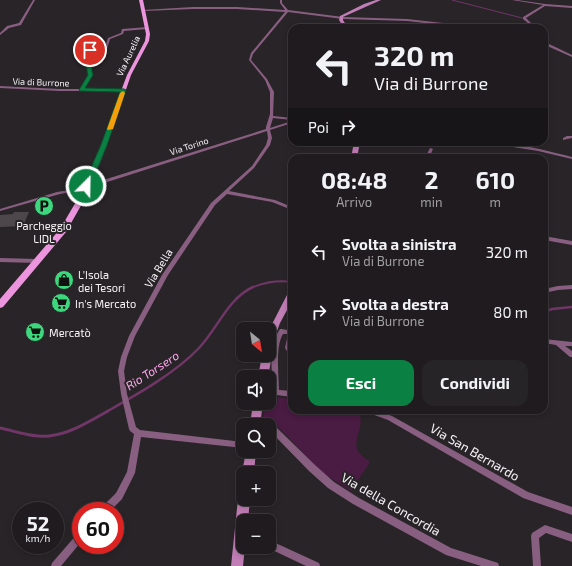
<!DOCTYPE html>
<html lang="it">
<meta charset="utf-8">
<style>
body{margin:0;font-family:"Exo 2",sans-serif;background:#272427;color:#f1f3f6;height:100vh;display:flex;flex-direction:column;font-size:15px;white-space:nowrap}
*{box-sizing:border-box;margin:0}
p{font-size:13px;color:#a1a1a4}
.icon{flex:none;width:22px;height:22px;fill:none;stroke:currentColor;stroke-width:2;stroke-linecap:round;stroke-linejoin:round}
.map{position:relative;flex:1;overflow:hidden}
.details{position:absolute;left:288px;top:154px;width:260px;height:260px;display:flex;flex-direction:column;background:#1f1b1e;border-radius:12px;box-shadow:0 2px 6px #0003,0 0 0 1px #3c393c}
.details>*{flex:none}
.hud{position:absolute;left:288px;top:24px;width:260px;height:122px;border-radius:12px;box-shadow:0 2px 6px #0003,0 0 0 1px #3c393c;background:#1f1b1e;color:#f1f3f6;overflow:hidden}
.needle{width:26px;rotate:150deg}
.controls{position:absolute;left:236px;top:322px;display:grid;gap:8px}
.controls a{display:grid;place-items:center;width:40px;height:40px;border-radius:8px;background:#1f1b1e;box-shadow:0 2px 6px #0003,0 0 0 1px #3c393c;font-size:20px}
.speed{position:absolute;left:12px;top:502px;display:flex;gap:8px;font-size:20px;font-weight:700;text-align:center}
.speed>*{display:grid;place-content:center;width:52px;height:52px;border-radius:50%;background:#1f1b1e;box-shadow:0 2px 6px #0003,0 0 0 1px #3c393c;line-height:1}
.speed small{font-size:10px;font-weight:400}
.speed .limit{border:6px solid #d22;background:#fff;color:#111}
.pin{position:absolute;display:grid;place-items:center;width:34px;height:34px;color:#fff;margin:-17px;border:2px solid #fff;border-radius:50%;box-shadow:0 1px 4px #0007}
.me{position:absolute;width:44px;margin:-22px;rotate:23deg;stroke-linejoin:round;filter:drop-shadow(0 0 3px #0008)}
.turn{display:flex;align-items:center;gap:14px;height:84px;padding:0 20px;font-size:18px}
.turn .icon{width:52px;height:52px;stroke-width:2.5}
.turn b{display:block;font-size:28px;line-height:34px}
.then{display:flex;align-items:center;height:38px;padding:0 20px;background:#0003;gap:8px;font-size:15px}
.eta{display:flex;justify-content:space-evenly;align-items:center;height:68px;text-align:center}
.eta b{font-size:24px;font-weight:700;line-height:28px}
.cta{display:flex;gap:8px;margin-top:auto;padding:8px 20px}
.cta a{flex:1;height:46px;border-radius:12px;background:#0b8043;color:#fff;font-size:16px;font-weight:700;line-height:46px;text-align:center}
.cta a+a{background:#272427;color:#f1f3f6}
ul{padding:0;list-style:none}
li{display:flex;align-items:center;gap:12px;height:60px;padding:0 20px}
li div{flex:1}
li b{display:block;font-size:15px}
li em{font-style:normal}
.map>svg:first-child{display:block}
.green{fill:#4a1b43}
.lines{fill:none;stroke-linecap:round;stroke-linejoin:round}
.stream-far3{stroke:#6f3667;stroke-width:1}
.stream-far2{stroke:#6f3667;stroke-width:2}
.stream-far1{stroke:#6f3667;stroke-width:2.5}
.stream{stroke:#6f3667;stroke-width:3}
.building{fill:#4d474b}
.minor{fill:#885e81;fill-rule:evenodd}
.secondary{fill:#c17db5;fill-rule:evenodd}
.primary{fill:#ec95de;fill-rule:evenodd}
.route{fill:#0b8043;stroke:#07532c}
.slow{fill:#f59e0b}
.labels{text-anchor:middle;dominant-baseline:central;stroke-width:4;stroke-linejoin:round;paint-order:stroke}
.far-street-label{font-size:9px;fill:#f7f3f6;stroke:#292428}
.poi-label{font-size:11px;fill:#f7f3f6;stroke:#292428;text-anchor:start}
.street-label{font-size:11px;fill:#f7f3f6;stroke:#292428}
.water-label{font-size:12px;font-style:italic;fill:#fca6ed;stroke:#292428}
.near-street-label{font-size:13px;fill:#f7f3f6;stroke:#292428}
</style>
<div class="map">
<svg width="572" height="566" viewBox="0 0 572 566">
<rect width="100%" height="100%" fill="#292428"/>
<path class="green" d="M274 397 292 399V410H348L359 413C365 426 352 441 358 451 360 455 367 459 370 462L351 491 321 472 282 431 263 417 266 403H269V398Z"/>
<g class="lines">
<path class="stream-far3" d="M452 0 522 18"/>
<path class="stream-far2" d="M251 288C265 282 277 280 292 282"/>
<g class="stream-far1">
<path d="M544 312 552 309 572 307"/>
<path d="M106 412C136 395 174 374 198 349 217 330 227 299 253 287"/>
</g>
<path class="stream" d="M0 428C15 431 33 438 49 436 70 434 90 421 108 411"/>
</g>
<path class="building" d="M14 212H29L23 226 0 227V215L13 214Z"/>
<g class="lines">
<g class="minor">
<path d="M33 0H35L21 25 9 28 0 35V33L7 26 19 23Z"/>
<path d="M280 0H282V3L288 10 343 17 407 19 443 23 529 24 523 19V17L543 5 512 0H517L545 4 572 6V8L545 6 526 18 536 28H534L531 26 443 25 407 21 343 19 288 12 253 54 251 60 267 79 274 92 273 116 292 118V120L273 118 270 128 292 121V123L270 130 272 138 270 145 254 168 229 191 275 200 292 207V210L272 202 227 194 215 205 168 275 135 336 127 357 124 371 127 394 136 427 140 430 243 442V448L141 437 135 473 122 499 110 511H100L101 508 116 493 127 472 134 434 130 431 129 429 121 394 118 371 121 357 129 336 162 275 211 203 252 166 266 145 268 138 267 131 101 184 92 188H88V187L97 182 266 129V127L270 114V92L265 80 249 60 251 53 285 12 237 9H193L144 11 143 10 193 7H237L285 10 280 3Z"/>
<path d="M148 27 147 29 124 31 123 34 110 39 107 49 91 52C92 60 90 67 93 75L83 89H125V91H60L0 88V86L60 89H80L89 75 88 69V50L105 47 108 38 121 33 122 29Z"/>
<path d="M544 41 547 43 572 55V57L545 45Z"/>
<path d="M567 136H572V138L563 140V138Z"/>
<path d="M486 142C514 142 545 150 572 157V159L538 151 488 143Z"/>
<path d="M430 148 433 149 429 158H425Z"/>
<path d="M76 189H78V191L60 194 0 211V209L57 192Z"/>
<path d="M544 236 572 241V245L544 240Z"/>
<path d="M0 258 37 259 40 261 37 263 0 262Z"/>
<path d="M572 285V289L558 290 544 293V289L558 286Z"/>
<path d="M280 329H282L292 331 291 348 292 349V356H290L285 348 288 334H283C275 347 279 374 279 390L292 391V397L269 394V388L273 389C272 370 268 346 280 329Z"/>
<path d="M544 339 572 342V346H565L572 351V357H570L556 345 544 343Z"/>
<path d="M365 410H376L392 416 528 492 572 507V515L523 498 388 420 366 412Z"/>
<path d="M269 425 277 428 315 465 334 482 359 498 451 548 495 562 498 563 499 566H481L446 555 353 504 328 488 309 471 271 432 269 431Z"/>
<path d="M545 525 572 534V542L546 533 539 538 541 566H533L531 536 532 533Z"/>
<path d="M81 532V542L61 566H51L52 563 78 533Z"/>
<path d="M269 540 319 563 320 566H306L266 547H269Z"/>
</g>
<g class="secondary">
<path d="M376 0H381L343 17V20L348 28H344L339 20 340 16 364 4Z"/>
<path d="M354 142H360L357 158H351Z"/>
<path d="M292 290V301L280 323 273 342 272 344 269 345V330L289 291Z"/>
<path d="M269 352 272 355 268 377H258L262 355H269Z"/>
<path d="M253 403H263L260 425H250Z"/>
<path d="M246 451H256L254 473H243V474L242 473Z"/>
<path d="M243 494V499H250L248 521H243V547H245L243 566H231L238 499 240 495Z"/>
</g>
<path class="primary" d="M139 0H143L150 34 149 41 131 75 107 145 91 185 92 186 94 190 87 195 66 232 3 307 0 308V299L60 229 80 195 75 194 73 190 79 186 84 185 101 145 127 75 145 41 146 34ZM82 189H88L83 192 80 191Z"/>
</g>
<path class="route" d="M90 49 92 50C94 59 90 67 93 75L85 88 124 89 126 90 107 145 90 186 86 188 83 186 101 145 120 92 80 91 79 90 88 75C85 67 89 59 88 50Z"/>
<path class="slow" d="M123 91 125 93 113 129 108 130 107 129 120 93Z"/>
<defs>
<symbol id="parking-disc" viewBox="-11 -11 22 22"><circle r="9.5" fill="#3dd77e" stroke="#292428"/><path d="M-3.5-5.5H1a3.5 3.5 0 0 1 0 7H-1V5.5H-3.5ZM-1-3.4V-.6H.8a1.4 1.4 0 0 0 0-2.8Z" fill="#111"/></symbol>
<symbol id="shop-disc" viewBox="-11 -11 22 22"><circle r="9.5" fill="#3dd77e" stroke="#292428"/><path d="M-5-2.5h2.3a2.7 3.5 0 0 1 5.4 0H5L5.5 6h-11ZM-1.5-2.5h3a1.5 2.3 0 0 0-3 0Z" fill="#111"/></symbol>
<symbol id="supermarket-disc" viewBox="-11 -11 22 22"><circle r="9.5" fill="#3dd77e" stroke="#292428"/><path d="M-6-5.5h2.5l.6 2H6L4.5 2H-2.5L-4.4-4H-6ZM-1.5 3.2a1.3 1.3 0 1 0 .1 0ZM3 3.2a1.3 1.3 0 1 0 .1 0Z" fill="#111"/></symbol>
</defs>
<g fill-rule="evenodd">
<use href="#parking-disc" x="33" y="195" width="22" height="22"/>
<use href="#shop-disc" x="53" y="269" width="22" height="22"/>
<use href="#supermarket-disc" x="50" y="292" width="22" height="22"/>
<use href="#supermarket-disc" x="24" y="321" width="22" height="22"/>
</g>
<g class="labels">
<g class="far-street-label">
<text transform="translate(128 56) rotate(-65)">Via Aurelia</text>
<text transform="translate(41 82) rotate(2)">Via di Burrone</text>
<text transform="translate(189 146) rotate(-18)">Via Torino</text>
</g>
<g class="poi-label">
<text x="44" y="225" text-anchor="middle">Parcheggio<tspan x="44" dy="13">LIDL</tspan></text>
<text x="78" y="274">L'Isola<tspan x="78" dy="13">dei Tesori</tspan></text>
<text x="75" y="303">In's Mercato</text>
<text x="49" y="332">Mercatò</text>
</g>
<g class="street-label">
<text transform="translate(158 268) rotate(-59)">Via Bella</text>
</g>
<g class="water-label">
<text transform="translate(152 370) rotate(-33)">Rio Torsero</text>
</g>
<g class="near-street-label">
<text transform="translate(475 452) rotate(30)">Via San Bernardo</text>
<text transform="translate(391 504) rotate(30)">Via della Concordia</text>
</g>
</g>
</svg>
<div class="controls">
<a><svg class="needle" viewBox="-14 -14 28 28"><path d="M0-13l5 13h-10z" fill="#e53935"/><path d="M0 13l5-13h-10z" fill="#a1a1a4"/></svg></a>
<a><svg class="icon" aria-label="sound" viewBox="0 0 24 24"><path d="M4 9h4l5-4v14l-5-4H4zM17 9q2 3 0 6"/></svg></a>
<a><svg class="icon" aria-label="search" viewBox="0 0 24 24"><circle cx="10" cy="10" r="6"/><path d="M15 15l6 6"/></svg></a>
<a>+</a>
<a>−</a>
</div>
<div class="speed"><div>52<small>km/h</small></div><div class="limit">60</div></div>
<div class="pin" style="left:90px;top:50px;background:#d93025"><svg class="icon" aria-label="arrive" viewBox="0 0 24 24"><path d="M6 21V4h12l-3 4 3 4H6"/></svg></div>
<svg class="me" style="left:86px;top:186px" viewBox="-20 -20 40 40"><circle r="17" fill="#0b8043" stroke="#fff" stroke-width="3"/><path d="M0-11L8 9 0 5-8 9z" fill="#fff"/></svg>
<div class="hud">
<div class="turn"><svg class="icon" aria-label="left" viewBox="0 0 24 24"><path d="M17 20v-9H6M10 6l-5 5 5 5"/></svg><div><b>320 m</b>Via di Burrone</div></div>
<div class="then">Poi<svg class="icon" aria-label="right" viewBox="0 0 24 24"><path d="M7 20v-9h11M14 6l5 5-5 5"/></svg></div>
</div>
<section class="details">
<div class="eta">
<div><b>08:48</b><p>Arrivo</p></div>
<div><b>2</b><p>min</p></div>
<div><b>610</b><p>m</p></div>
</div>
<ul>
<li><svg class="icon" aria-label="left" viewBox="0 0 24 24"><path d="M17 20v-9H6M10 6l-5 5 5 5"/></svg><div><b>Svolta a sinistra</b><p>Via di Burrone</p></div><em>320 m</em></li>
<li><svg class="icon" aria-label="right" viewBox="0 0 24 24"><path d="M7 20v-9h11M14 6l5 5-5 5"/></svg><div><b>Svolta a destra</b><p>Via di Burrone</p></div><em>80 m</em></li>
</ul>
<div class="cta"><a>Esci</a><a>Condividi</a></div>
</section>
</div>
